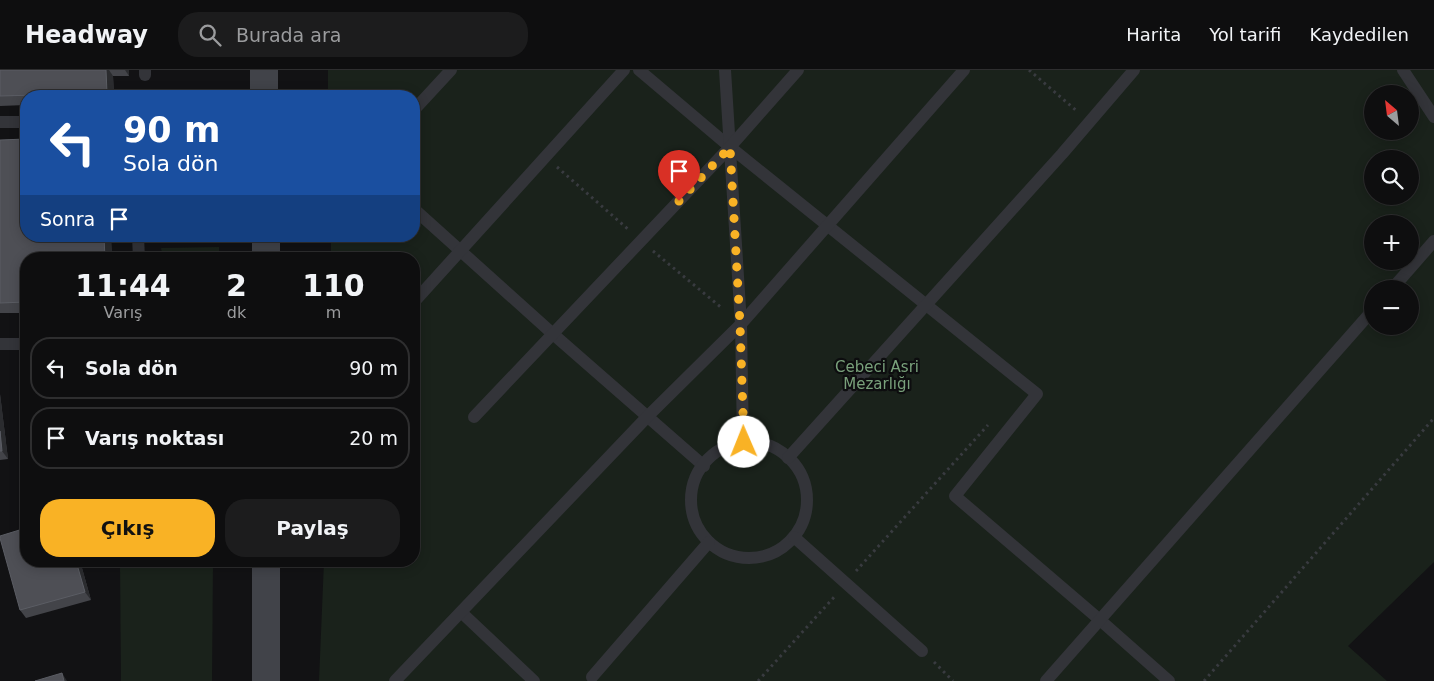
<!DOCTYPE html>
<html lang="tr">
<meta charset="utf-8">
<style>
body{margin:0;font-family:"DejaVu Sans",sans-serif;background:#1c1c1d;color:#f1f3f6;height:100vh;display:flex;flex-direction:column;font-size:19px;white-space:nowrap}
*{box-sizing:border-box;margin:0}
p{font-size:16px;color:#9b9c9e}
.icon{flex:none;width:28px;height:28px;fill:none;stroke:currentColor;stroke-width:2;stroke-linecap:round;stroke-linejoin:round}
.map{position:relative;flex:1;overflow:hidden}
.side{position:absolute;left:20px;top:182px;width:400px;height:315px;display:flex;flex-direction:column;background:#0e0e0f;border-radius:20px;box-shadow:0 2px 12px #0003,0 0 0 1px #2e2e2f}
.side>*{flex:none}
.top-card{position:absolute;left:20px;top:20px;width:400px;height:152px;border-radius:20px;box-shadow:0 2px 12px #0003,0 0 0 1px #2e2e2f;background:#1a4fa0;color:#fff;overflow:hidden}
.needle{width:32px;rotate:332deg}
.fabs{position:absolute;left:1364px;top:15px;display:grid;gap:10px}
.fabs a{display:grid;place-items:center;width:55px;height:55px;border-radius:50%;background:#0e0e0f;box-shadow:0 2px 12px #0003,0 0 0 1px #2e2e2f;font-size:25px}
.pin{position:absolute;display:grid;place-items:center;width:42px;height:42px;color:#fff;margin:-51px -21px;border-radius:50% 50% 50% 0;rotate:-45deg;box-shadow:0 0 5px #0007}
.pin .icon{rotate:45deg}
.me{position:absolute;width:55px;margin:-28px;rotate:359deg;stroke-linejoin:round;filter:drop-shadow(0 0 4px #0008)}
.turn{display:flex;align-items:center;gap:18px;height:105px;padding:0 20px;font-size:22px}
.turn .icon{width:65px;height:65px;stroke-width:2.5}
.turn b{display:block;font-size:35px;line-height:42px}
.then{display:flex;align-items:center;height:48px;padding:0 20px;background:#0003;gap:10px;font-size:19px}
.eta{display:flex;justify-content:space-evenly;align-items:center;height:85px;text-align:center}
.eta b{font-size:30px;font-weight:700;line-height:35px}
.action{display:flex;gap:10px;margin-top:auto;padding:10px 20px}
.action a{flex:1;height:58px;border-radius:20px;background:#f9b225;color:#111;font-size:20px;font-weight:700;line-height:58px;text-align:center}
.action a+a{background:#1c1c1d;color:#f1f3f6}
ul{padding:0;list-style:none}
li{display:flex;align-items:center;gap:15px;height:62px;margin:0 10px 8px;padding:0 10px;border:2px solid #2e2e2f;border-radius:20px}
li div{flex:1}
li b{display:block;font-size:19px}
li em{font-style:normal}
header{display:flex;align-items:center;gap:30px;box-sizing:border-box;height:70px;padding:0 25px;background:#0e0e0f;border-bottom:1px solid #2e2e2f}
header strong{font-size:24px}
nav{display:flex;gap:28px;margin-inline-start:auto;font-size:18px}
.search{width:350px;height:45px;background:#1c1c1d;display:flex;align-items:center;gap:12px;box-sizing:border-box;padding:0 18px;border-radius:20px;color:#9b9c9e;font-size:19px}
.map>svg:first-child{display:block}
.green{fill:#1a221b;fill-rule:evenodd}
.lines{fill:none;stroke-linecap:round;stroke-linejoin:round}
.path{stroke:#393b40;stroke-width:3;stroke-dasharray:2.5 4;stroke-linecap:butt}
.lane{stroke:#333439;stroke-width:12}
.secondary{stroke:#414349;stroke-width:28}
.wall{fill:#434449}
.shaded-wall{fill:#2b2c2f}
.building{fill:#4e4f55;stroke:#5b5d64}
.route{stroke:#f9b225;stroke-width:9;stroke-dasharray:0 16.2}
.labels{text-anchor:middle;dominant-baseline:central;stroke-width:4.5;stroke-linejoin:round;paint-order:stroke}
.park-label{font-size:15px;fill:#79a17b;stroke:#0d0d0f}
</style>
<header>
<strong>Headway</strong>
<div class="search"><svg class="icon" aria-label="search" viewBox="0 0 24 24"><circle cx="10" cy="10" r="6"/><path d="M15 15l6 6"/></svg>Burada ara</div>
<nav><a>Harita</a><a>Yol tarifi</a><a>Kaydedilen</a></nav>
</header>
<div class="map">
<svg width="1434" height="611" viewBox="0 0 1434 611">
<rect width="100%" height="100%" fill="#121214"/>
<g class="green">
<path d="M328 0H1434V492L1348 576 1387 611H319L324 491H414V189H331V166H414V26H328ZM1372 24H1410V61H1372ZM1372 89H1410V126H1372ZM1372 154H1410V191H1372ZM1372 219H1410V256H1372Z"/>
<path d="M219 177V189H163L161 178Z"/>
<path d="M120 491H213L212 611H121Z"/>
</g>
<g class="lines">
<g class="path">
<path d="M1029 0 1078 42"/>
<path d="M557 97 629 160"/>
<path d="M653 181 723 239"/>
<path d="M856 501 988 355"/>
<path d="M934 592 953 611"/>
<path d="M758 611 836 525"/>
<path d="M1204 611 1434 348"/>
</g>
<g class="lane">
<path d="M145 0V5"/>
<path d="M639 0 730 77 1037 324 955 426 1100 550 1169 611"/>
<path d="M725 0 741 254 743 372"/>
<path d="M1403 0 1434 47"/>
<path d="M414 40 451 0"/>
<path d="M0 52H26"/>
<path d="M414 139 553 264 704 396"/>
<path d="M138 166 139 189"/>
<path d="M1392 219 1434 171"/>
<path d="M414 232 624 0"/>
<path d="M0 274H26"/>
<path d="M474 347 730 77 798 0"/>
<circle cx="749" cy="430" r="58"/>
<path d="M788 388 1062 84 1134 0"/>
<path d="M794 467 922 581"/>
<path d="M461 542 534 611"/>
<path d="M592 607 709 472"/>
<path d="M395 611 648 346 741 254 964 0"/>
<path d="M1046 611 1372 241"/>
</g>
<g class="secondary">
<path d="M264 0V26"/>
<path d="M266 166V189"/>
<path d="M266 611V491"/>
</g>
</g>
<g class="wall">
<path d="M0 0H129V6H113L114 26H26V35L0 36Z"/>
<path d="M0 70 26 166H119V168H111L112 189H26V243H0Z"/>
<path d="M0 324 8 389 0 390Z"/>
<path d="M80 491 91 530 26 548 20 540Z"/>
</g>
<g class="shaded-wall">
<path d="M106 0H109L113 6 114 26H109L107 23Z"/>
<path d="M125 0H129V6Z"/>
<path d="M104 166H110L111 168 112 189H105Z"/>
<path d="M0 324 8 389 2 381 0 361Z"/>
<path d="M76 491H80L91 530 85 522Z"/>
<path d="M62 603 67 611H64Z"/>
</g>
<g class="building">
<path d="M0 0H106L107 23 0 26Z"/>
<path d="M26 69V166H104L105 189H26V232L0 233V70Z"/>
<path d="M0 361 2 381H0Z"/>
<path d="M26 458V491H76L85 522 20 540 0 468V466Z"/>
<path d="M62 603 64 611H35Z"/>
</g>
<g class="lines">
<path class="route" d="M679 131 730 77 740 254 744 372"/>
</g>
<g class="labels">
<g class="park-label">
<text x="877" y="297">Cebeci Asri<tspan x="877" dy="17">Mezarlığı</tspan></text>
</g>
</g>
</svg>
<div class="fabs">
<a><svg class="needle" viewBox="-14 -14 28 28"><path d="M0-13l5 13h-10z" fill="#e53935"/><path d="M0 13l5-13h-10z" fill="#9b9c9e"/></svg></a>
<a><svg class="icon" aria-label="search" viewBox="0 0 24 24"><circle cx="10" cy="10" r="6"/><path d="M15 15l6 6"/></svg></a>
<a>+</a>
<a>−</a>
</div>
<div class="pin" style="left:679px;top:131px;background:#d93025"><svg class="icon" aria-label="arrive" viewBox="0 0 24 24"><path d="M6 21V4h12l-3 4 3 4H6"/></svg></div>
<svg class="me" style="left:744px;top:372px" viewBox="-20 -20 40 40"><circle r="19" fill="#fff"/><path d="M0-13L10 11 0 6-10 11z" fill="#f9b225"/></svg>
<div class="top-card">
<div class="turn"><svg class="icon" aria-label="left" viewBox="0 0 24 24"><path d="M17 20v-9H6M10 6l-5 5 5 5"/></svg><div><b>90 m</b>Sola dön</div></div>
<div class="then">Sonra<svg class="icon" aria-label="arrive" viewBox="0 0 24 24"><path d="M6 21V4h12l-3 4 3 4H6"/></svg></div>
</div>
<section class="side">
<div class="eta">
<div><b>11:44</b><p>Varış</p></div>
<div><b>2</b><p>dk</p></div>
<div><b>110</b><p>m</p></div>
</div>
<ul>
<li><svg class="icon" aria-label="left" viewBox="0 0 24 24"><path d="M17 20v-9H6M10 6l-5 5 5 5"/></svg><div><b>Sola dön</b></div><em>90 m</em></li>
<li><svg class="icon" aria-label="arrive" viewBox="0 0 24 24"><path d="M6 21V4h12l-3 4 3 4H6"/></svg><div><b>Varış noktası</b></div><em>20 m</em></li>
</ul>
<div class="action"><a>Çıkış</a><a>Paylaş</a></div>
</section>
</div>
